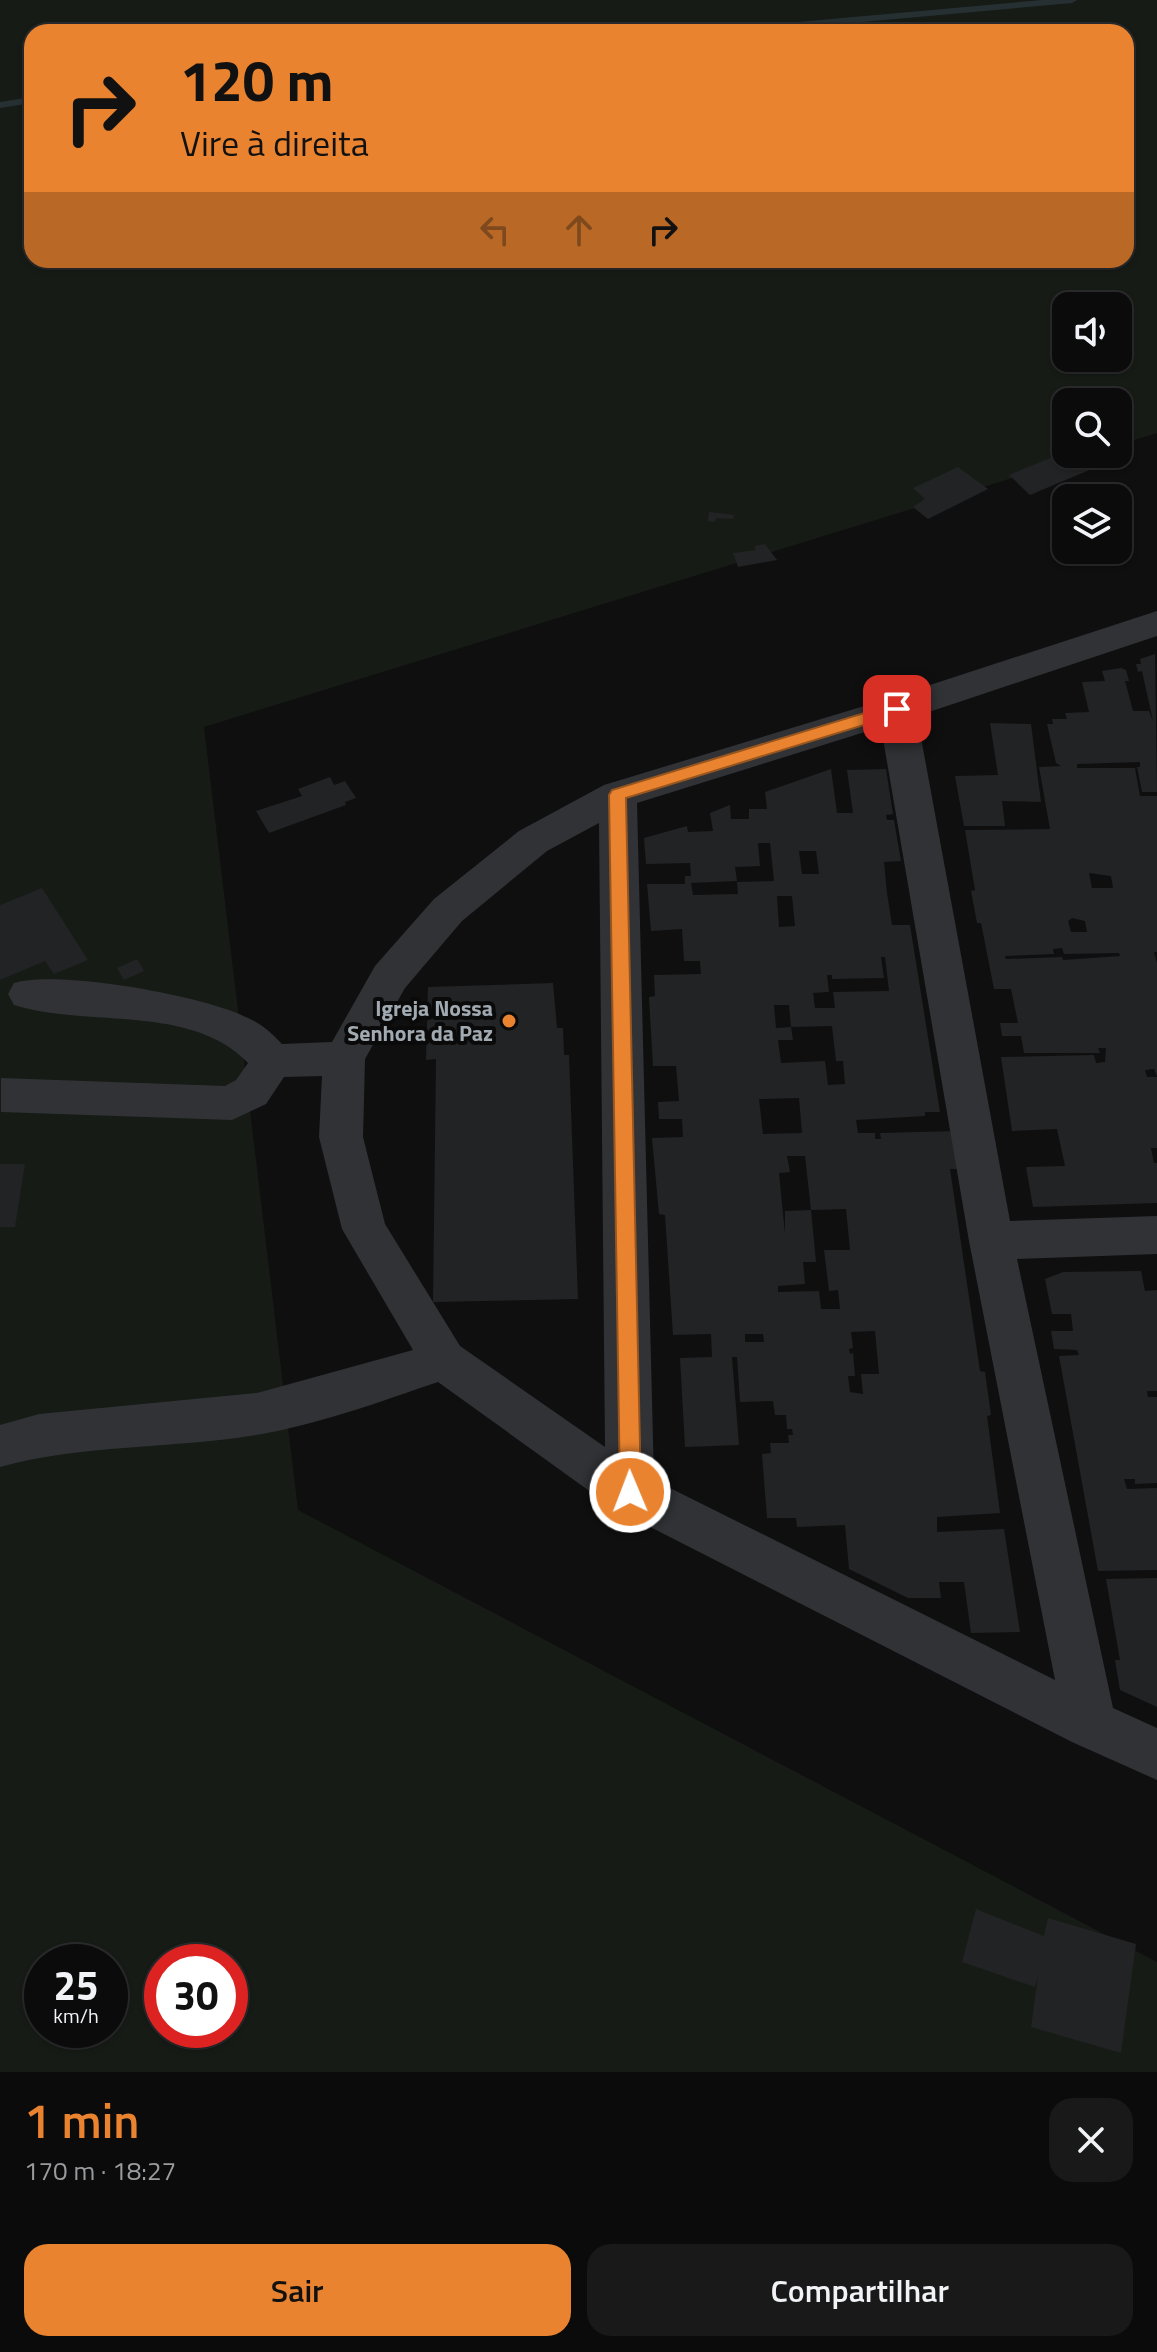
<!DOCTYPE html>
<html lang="pt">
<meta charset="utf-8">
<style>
body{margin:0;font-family:"Titillium Web",sans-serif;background:#19191a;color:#f1f3f6;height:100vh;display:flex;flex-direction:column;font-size:30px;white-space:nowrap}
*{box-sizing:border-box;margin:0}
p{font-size:26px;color:#9a9b9d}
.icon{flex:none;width:44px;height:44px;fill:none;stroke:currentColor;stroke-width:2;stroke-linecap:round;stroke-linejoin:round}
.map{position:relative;height:2072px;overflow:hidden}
.sheet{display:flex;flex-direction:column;background:#0b0b0c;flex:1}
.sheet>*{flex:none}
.banner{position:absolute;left:24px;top:24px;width:1110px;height:244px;border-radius:24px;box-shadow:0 2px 6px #0004,0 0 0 2px #2b2b2d;background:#e9832f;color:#111;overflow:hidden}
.tools{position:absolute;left:1052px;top:292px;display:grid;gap:16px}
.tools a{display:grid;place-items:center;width:80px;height:80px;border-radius:16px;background:#0b0b0c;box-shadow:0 2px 6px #0004,0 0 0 2px #2b2b2d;font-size:40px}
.speed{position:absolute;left:24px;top:1944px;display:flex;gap:16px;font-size:40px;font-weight:700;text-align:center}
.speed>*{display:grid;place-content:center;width:104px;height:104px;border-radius:50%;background:#0b0b0c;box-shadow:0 2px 6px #0004,0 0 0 2px #2b2b2d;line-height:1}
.speed small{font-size:20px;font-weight:400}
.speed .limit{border:12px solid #d22;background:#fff;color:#111}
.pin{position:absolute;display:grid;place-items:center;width:68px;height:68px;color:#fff;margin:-34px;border-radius:16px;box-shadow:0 4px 12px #0006}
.me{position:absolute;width:88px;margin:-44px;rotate:359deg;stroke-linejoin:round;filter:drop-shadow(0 0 6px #0008)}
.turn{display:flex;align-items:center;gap:28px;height:168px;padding:0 24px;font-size:36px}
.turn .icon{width:104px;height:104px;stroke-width:2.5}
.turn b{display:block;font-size:56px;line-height:68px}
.lanes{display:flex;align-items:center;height:76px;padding:0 24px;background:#0003;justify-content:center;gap:40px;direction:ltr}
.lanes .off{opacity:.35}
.round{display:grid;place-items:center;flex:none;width:84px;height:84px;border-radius:24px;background:#19191a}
.headline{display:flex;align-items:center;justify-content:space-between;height:136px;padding:0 24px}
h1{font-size:48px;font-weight:600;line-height:60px;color:#e9832f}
.cta{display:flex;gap:16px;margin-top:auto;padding:16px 24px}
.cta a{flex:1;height:92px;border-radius:24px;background:#e9832f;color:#111;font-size:32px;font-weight:600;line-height:92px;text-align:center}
.cta a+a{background:#19191a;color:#f1f3f6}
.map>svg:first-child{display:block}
.green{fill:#161b16;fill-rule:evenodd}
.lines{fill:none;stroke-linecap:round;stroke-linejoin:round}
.stream{fill:#263033;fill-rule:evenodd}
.building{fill:#222324;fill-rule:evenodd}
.minor{fill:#303235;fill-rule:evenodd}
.route{fill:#e9832f;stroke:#97551f;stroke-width:2}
.poi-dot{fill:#e9832f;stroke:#0a0a0b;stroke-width:3}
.labels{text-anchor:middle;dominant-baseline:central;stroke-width:8;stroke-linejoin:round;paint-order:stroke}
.poi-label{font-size:22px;font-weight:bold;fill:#a1a9b1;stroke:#0a0a0b;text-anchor:end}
</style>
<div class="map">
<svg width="1157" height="2072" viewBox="0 0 1157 2072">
<rect width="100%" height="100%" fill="#0f0f10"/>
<path class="green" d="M0 0H1157V433L1118 445V402H1066V454H1090L204 727 298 1510 1157 1962V2072H0ZM32 32H1126V260H32ZM1066 306H1118V358H1066ZM42 1962H110V2030H42ZM162 1962H230V2030H162Z"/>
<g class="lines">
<g class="stream">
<path d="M1042 0H1077L1072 3 751 32H716L721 29Z"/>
<path d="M32 97V103L0 108V102Z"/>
</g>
</g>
<g class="building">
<path d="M1060 454H1086L1099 466 1030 495 1009 475Z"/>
<path d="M958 467 988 489 928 519 913 507 925 499 913 488Z"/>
<path d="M709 512 734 515 733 519 716 518 715 522 708 521Z"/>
<path d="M765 544 777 560 738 567 733 553 756 550 754 546Z"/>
<path d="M1155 654 1157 792H1142L1137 767H1140V762L1077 764V768H1135L1140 796H1157V952H1154L1157 963V1076L1154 1069 1145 1070 1147 1077H1157V1148H1151L1154 1163H1157V1203L1033 1207 1026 1167 1065 1166 1057 1129 1012 1131 1001 1057 1094 1055 1096 1063 1105 1062 1106 1048H1098L1100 1053H1024L1021 1036H1002L1000 1023H1018L1011 989H994L981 923H977L971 891 975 890 965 830 1050 829 1039 767 1061 766 1056 763 1047 724H1053L1052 719H1067L1065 713 1089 712 1082 682 1105 681 1102 671 1121 668 1126 670 1129 681H1125L1133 711H1149L1153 721 1142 671 1138 672 1136 664H1141L1140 659ZM1089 873 1111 876 1113 888H1092ZM1072 918 1085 921 1087 932H1071L1068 921ZM1062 948 1064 954 1119 953 1120 956 1063 960 1062 957 1006 959 1005 956 1054 954 1053 949Z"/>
<path d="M990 723 1031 724 1041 802 1002 801 1005 826H964L955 776 998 775Z"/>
<path d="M831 769 837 813H853L847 770 886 769 893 814 886 815 887 820H894L901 861 884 862 887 893 892 925H910L940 1112H925V1116L856 1120 858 1133H875V1139H881L880 1133 957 1131 963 1169H950L980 1371 985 1372 991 1415 987 1416 1000 1513 937 1517V1532L1004 1529 1020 1632 971 1633 964 1582H939L941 1598H908L849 1569 845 1525 797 1527 796 1518H767L762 1454 771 1453 770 1443H789L788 1435H793L792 1429H787L786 1415H775L773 1401 740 1402 737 1357H732L739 1445 685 1447 680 1358 712 1357 711 1334 673 1335 665 1215 659 1214 652 1138 683 1137 682 1119H659L658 1102 679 1101 676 1066H653L649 997 655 996 654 975 701 974 700 961H684L682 929 651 931 647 884H685V876H691L690 863 646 864 644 838 687 826 688 832 713 831 710 813 730 805 731 819H749V809H767L765 792ZM758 843H770L774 881 737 882 738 894 693 895 691 883 737 881 735 867 760 866ZM799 851H816L819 874H802ZM777 896H792L795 926 779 927ZM881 957H885L889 991 833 992 835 1008H815L813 993 829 992 827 975H832V979L884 978ZM774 1005H789L791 1027 776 1028ZM832 1026 836 1061H843L845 1084 828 1085 825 1061 781 1063 778 1040H793L791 1027ZM799 1098 802 1133 763 1134 759 1099ZM787 1156H805L811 1210 846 1209 850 1250H824L829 1291 838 1290 840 1309H821L819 1291 778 1292V1286L805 1284 803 1262H816L811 1210 785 1211V1234L779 1173 790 1172ZM875 1331 879 1374H861L863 1394 850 1392 848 1376H855L853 1353 850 1354 849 1349 853 1348 851 1332ZM745 1334H763L764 1342H745Z"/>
<path d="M330 777 334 785 345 781 356 798 345 802 346 805 269 833 256 811 302 796 298 789Z"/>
<path d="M42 888 88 960 54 974 45 961 0 980V905Z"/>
<path d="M137 959 144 971 124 980 117 968Z"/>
<path d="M553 983 557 1028H563L564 1055H569L578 1299 433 1302 436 1059 426 1060 428 987Z"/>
<path d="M0 1164H25L15 1227H0Z"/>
<path d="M1141 1271 1145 1291 1157 1290V1391H1147L1148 1397H1157V1483L1135 1484V1479H1124L1127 1489 1157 1488V1570L1098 1571 1059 1356 1079 1355 1077 1350 1054 1349 1051 1331H1073L1071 1314H1052L1045 1279 1063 1272Z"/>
<path d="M1157 1578V1707L1120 1690 1115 1660H1120L1106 1579Z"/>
<path d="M976 1909 1044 1936 1048 1918 1136 1944 1121 2053 1031 2027 1038 1976 1035 1987 962 1962Z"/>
</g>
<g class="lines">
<path class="minor" d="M1157 611V636L917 716 1010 1221 1157 1216V1254L1017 1259 1113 1708 1157 1728V1780L1072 1742 613 1508 438 1382C379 1402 317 1425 256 1435 171 1449 83 1444 0 1467V1425L39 1414 257 1393 413 1350 342 1229 319 1137 322 1076 284 1077 266 1104 232 1120 1 1112V1078L225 1086 236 1080 248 1063C191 1003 85 1028 14 1005L8 994 14 983C57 969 207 996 248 1018 262 1024 272 1033 282 1044L332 1042 375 966 434 899 519 831 604 785 884 700ZM881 727 969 1241 1055 1680 654 1480 637 803ZM599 823 605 1447 460 1346 385 1224 363 1137 365 1059 405 988 462 921 547 851Z"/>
</g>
<path class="route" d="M897 703 903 705V713L626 798 641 1492 638 1499 630 1502 623 1499 620 1492 609 795 612 790Z"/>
<circle class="poi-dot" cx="509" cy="1021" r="8"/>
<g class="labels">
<g class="poi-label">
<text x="493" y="1008">Igreja Nossa<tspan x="493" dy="25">Senhora da Paz</tspan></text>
</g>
</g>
</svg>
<div class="tools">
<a><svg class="icon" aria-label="sound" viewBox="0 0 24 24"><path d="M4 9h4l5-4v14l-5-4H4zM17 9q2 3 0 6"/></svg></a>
<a><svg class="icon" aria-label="search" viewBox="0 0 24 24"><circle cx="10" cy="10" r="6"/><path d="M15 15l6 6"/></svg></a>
<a><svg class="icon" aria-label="layers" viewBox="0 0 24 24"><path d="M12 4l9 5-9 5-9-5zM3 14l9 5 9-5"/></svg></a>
</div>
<div class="speed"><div>25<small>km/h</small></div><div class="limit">30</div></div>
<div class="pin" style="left:897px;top:709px;background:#d93025"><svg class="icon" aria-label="arrive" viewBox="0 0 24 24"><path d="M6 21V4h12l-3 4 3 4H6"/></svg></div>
<svg class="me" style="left:630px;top:1492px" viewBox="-20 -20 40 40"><circle r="17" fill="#e9832f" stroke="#fff" stroke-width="3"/><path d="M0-11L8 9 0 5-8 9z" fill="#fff"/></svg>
<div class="banner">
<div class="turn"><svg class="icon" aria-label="right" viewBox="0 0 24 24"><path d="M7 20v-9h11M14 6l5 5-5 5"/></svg><div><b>120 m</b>Vire à direita</div></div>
<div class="lanes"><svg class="icon off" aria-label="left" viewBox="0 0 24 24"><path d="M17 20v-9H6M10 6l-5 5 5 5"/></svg><svg class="icon off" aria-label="ahead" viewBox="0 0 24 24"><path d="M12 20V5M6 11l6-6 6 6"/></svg><svg class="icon" aria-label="right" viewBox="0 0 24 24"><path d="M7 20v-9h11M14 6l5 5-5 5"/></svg></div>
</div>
</div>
<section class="sheet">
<div class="headline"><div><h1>1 min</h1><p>170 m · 18:27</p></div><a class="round"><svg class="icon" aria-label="close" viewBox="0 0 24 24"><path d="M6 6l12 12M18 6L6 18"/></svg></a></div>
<div class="cta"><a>Sair</a><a>Compartilhar</a></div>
</section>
